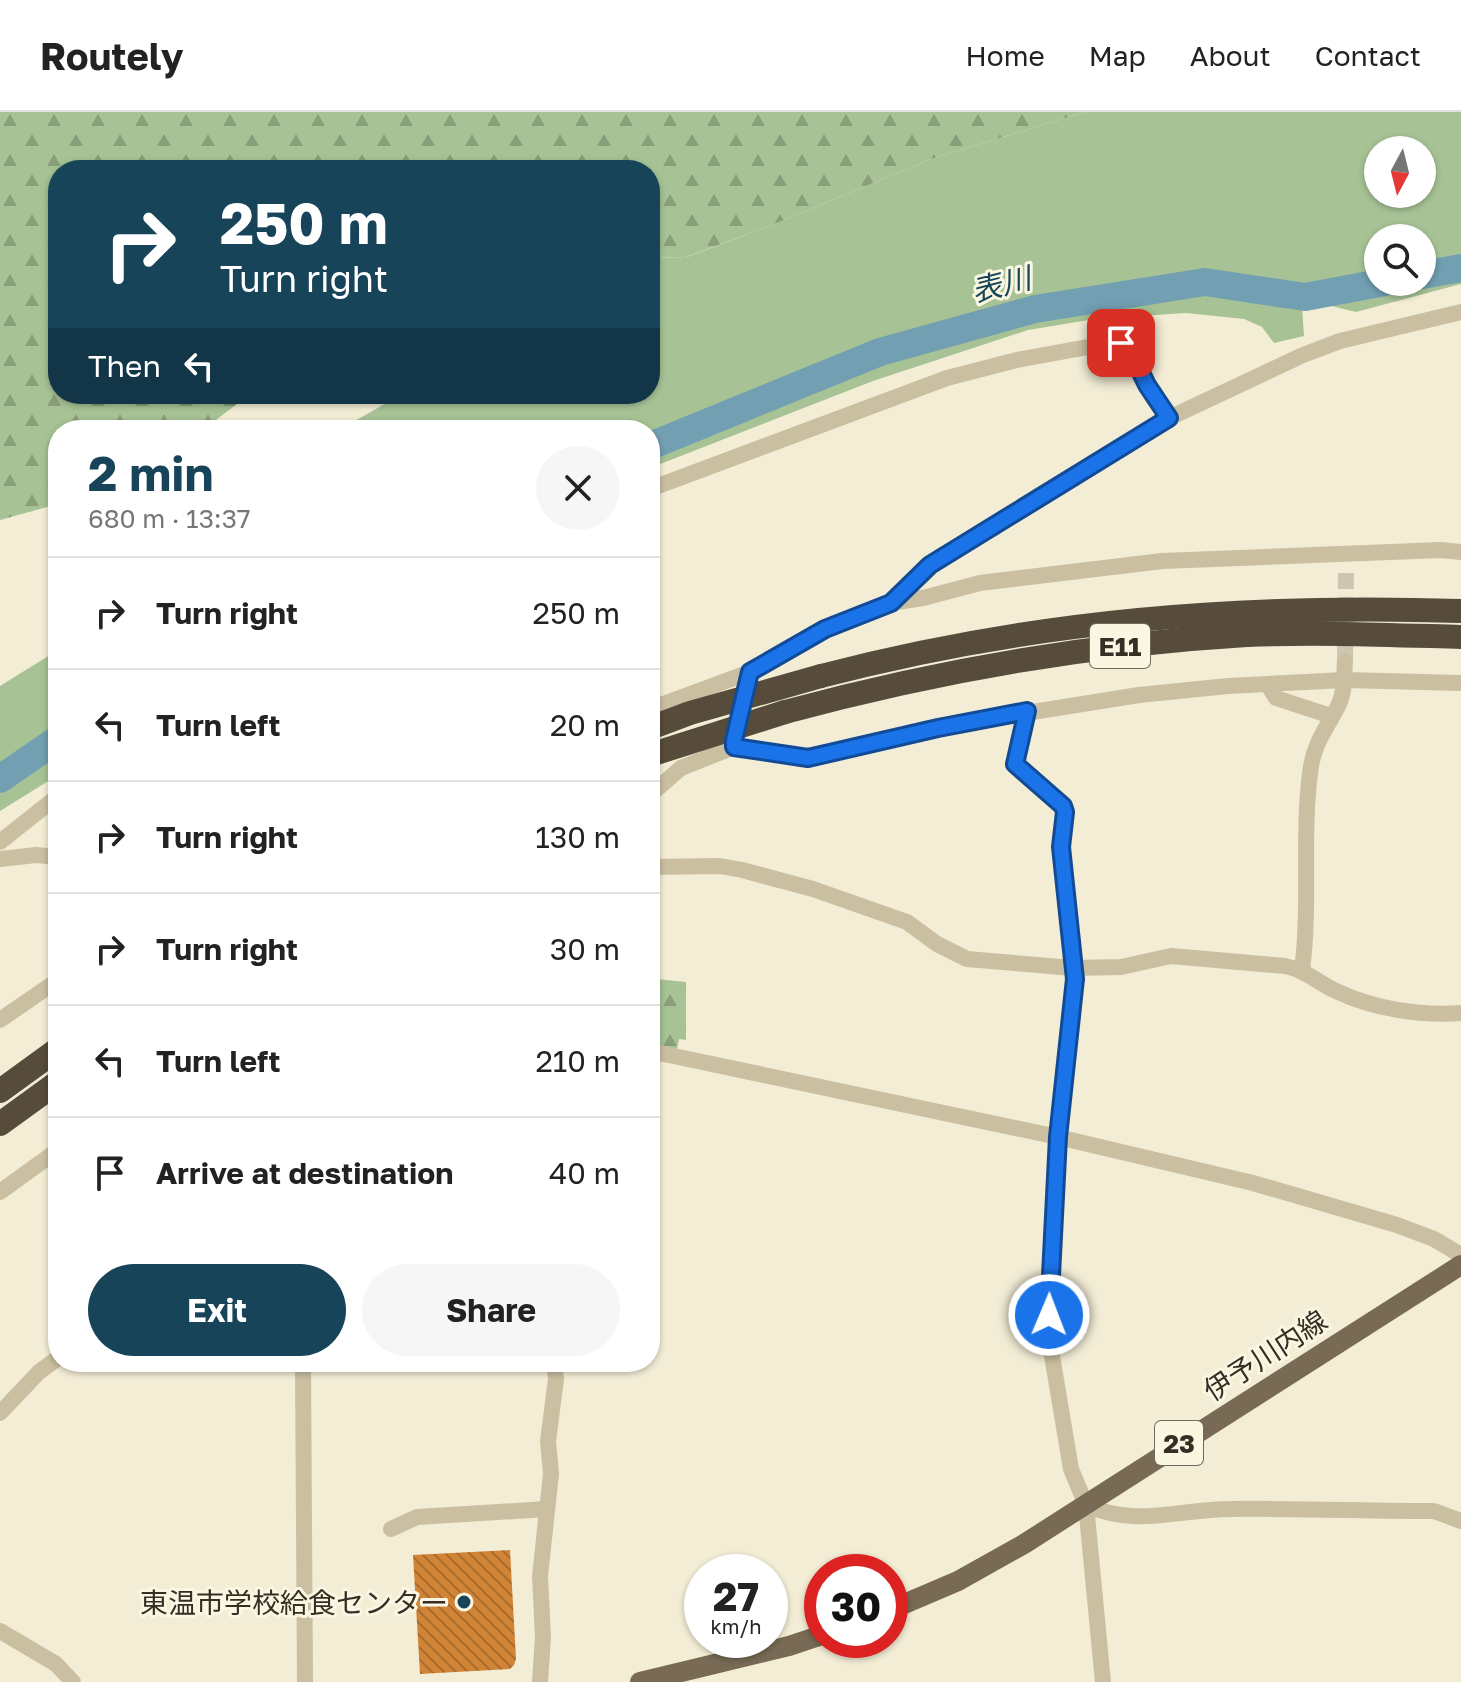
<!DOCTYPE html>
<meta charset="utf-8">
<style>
body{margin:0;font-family:"Golos Text","Noto Sans JP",sans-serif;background:#f6f6f6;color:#222;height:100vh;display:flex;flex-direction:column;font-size:30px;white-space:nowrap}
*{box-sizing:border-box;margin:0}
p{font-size:26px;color:#767676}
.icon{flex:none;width:44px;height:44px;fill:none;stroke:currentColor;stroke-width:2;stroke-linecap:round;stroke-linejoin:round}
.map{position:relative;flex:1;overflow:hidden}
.drawer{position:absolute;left:48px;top:308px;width:612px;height:952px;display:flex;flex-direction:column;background:#fff;border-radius:32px;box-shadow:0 2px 6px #0004}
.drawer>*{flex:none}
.guide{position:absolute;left:48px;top:48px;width:612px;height:244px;border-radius:32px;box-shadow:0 2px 6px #0004;background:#174459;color:#fff;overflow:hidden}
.needle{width:52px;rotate:187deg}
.tools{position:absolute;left:1364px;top:24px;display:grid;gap:16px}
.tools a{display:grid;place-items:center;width:72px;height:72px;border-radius:50%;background:#fff;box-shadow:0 2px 6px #0004;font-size:40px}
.speed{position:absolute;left:684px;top:1442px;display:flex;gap:16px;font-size:40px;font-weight:700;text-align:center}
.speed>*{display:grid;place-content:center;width:104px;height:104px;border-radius:50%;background:#fff;box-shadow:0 2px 6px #0004;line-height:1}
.speed small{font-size:20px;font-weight:400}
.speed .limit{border:12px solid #d22;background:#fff;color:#111}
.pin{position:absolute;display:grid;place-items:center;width:68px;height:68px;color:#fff;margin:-34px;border-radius:16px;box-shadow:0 4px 12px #0006}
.me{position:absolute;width:88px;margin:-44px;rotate:1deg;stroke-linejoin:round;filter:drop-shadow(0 0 6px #0008)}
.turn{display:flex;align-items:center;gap:28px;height:168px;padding:0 40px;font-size:36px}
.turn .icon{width:104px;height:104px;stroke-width:2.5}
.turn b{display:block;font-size:56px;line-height:68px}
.then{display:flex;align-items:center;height:76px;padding:0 40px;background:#0003;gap:16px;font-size:30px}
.round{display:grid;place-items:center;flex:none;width:84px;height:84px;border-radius:42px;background:#f6f6f6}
.headline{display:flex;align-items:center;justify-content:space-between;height:136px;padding:0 40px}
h1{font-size:48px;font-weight:700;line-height:60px;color:#174459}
.primary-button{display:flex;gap:16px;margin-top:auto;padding:16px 40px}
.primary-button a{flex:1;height:92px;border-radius:48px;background:#174459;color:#fff;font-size:32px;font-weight:700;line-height:92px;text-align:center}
.primary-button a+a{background:#f6f6f6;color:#222}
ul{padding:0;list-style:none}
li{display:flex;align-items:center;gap:24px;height:112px;padding:0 40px;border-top:2px solid #e0e0e0}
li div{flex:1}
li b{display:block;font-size:30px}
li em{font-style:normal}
header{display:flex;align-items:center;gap:48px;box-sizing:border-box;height:112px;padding:0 40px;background:#fff;border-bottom:2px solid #e0e0e0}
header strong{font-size:38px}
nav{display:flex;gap:44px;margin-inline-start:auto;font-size:28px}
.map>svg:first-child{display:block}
.green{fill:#a7c395;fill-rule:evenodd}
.forest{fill:url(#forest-firs)}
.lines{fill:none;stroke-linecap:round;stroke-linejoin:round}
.river{stroke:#729fb2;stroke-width:28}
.building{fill:url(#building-back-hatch)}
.minor-tunnel{stroke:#cdc7b2;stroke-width:16;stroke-dasharray:16 8;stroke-linecap:butt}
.minor{stroke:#cbbfa1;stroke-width:16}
.major{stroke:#786a54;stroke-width:20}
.highway{stroke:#574b3b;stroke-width:24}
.highway-bridge{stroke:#574b3b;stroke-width:24}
.route-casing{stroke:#114b97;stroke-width:20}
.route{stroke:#1a73e8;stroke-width:14}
.poi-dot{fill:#174459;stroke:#faf6e2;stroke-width:3}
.labels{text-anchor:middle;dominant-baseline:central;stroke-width:6;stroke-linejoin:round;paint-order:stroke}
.shield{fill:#faf6e2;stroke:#706a5d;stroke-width:2}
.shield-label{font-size:26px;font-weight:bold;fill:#352e24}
.street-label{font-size:28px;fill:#352e24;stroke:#faf6e2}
.poi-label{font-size:28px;fill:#352e24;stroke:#faf6e2;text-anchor:end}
.water-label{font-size:30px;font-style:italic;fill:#174459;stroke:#faf6e2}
</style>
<header>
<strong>Routely</strong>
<nav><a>Home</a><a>Map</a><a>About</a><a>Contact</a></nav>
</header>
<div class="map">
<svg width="1461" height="1570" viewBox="0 0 1461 1570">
<defs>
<pattern id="forest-firs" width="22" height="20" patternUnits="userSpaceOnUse" patternTransform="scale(2)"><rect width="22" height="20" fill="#a7c395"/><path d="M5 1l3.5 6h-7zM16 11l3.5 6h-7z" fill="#899f79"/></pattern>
<pattern id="building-back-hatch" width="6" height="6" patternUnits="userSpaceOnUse" patternTransform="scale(2)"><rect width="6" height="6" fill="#d18436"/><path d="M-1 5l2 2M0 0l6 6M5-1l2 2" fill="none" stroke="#aa6c2d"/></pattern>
</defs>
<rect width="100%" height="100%" fill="#f3edd5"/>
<g class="green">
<path d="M1085 0H1461V172L1356 200 1323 192 1302 195 1304 224 1274 231 1262 215 1244 207 1186 201 1095 207 1028 218 873 269 650 356V318H339L388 290 411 282H650V146L687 145 772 113 931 47ZM1378 38H1422V82H1378ZM1378 126H1422V170H1378Z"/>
<path d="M58 538V663L0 699V574Z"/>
</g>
<g class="forest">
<path d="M0 0H1085L931 47 772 113 686 145 650 146V58H58V282H250L203 318H58V392L0 408Z"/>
<path d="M650 796 656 867 686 870V928L679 927 677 937 650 931Z"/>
</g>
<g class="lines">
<g class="river">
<path d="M1422 163 1461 156"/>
<path d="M650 334 880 240 1035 197 1205 170 1305 185 1385 170"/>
<path d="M0 667 58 627"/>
</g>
</g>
<path class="building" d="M510 1438 516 1547 514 1553 510 1557 420 1562 413 1443Z"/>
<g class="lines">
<path class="minor-tunnel" d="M1345 549 1346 458"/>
<g class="minor">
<path d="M650 377 947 266 1017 248 1110 231H1121L1129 236 1147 273 1169 306"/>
<path d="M891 490 930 453 1169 306 1303 243 1340 229 1461 200"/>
<path d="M1267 572 1276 586 1331 604"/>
<path d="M650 597 750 560 825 517 856 504 891 491 923 486 980 471 1162 449 1441 438 1461 440"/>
<path d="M1027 599 1015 652 1063 694 1065 700 1061 735 1075 867 1058 1025 1049 1203 1051 1238 1071 1357 1086 1393 1103 1570"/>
<path d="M650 683 681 656 734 635 808 646 976 609 1139 583 1228 574 1344 568 1461 571"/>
<path d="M0 730 58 684"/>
<path d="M0 747 36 743 58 745"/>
<path d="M650 755 720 754 742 758 813 777 907 810 937 832 967 847 1073 856 1121 855 1171 844 1285 854C1306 858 1318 871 1336 879 1374 897 1420 904 1461 901"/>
<path d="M1302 858C1311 790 1301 721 1311 654 1315 629 1329 613 1339 592 1345 579 1344 563 1345 549"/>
<path d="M0 908 58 868"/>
<path d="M650 939 1058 1025 1253 1071 1397 1113 1434 1127 1461 1143"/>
<path d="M0 1080 58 1038"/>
<path d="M303 1250 305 1570"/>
<path d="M0 1301 39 1260 58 1246"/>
<path d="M1086 1393C1138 1416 1177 1397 1231 1397 1299 1396 1367 1399 1434 1399L1461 1409"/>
<path d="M391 1417 417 1405 547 1397"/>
<path d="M0 1519 56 1552 73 1570"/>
<path d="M540 1570 543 1525 540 1464 551 1362 548 1329 556 1267 554 1250"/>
</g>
<g class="major">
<path d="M890 1498 958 1469 1024 1432 1461 1153"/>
<path d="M640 1570 789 1534 822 1523"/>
</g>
<g class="highway">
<path d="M821 564C1036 508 1240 492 1461 499"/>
<path d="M785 600C936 559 1090 532 1247 523 1319 520 1390 523 1461 525"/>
<path d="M0 979 58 937"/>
<path d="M0 1012 58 970"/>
</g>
<g class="highway-bridge">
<path d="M650 616 690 601 821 564"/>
<path d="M650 643 785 600"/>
</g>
</g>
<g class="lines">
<defs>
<path id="route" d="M1049 1203 1058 1025 1075 867 1061 735 1065 700 1063 694 1015 652 1027 599 938 616 808 646 734 635V628L750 560 825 517 891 491 930 453 1169 306 1147 273 1129 236 1121 231"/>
</defs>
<use href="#route" class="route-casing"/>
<use href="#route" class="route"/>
</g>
<circle class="poi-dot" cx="464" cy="1490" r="8"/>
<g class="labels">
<g class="shield">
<rect x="1090" y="512" width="60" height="44" rx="6"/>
<rect x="1155" y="1309" width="48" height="44" rx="6"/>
</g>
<g class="shield-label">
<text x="1120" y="534">E11</text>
<text x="1179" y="1331">23</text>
</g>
<g class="street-label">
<text transform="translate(1265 1243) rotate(-33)">伊予川内線</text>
</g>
<g class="poi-label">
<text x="448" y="1490">東温市学校給食センター</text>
</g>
<g class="water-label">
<text transform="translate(1001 172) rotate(-14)">表川</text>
</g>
</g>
</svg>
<div class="tools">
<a><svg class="needle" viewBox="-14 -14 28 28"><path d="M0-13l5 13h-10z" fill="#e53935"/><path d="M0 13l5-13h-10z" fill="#767676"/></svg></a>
<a><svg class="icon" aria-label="search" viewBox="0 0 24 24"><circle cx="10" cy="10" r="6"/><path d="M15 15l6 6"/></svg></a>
</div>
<div class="speed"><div>27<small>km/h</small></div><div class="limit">30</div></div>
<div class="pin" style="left:1121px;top:231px;background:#d93025"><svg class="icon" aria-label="arrive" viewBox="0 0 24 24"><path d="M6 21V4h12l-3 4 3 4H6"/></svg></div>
<svg class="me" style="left:1049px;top:1203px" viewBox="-20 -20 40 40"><circle r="17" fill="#1a73e8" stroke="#fff" stroke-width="3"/><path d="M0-11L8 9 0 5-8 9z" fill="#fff"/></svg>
<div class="guide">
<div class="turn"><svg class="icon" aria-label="right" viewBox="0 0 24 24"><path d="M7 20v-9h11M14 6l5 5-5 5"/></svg><div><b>250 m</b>Turn right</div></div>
<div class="then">Then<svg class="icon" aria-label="left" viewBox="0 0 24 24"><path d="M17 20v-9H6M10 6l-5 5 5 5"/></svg></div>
</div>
<section class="drawer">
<div class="headline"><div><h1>2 min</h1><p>680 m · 13:37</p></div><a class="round"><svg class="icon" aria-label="close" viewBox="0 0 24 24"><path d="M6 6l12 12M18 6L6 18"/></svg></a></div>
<ul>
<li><svg class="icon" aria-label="right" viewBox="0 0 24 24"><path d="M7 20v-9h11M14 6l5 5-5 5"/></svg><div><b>Turn right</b></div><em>250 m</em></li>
<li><svg class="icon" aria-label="left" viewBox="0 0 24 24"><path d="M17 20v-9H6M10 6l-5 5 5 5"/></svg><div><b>Turn left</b></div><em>20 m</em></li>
<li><svg class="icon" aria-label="right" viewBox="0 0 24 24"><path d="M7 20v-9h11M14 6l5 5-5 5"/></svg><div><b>Turn right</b></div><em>130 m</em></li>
<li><svg class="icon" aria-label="right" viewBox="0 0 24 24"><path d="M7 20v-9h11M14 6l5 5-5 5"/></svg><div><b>Turn right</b></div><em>30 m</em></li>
<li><svg class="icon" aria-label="left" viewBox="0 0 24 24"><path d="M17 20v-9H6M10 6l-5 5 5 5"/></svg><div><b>Turn left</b></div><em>210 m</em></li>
<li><svg class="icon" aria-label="arrive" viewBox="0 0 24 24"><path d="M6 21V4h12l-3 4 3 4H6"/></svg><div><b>Arrive at destination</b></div><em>40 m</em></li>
</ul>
<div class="primary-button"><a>Exit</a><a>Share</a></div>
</section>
</div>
